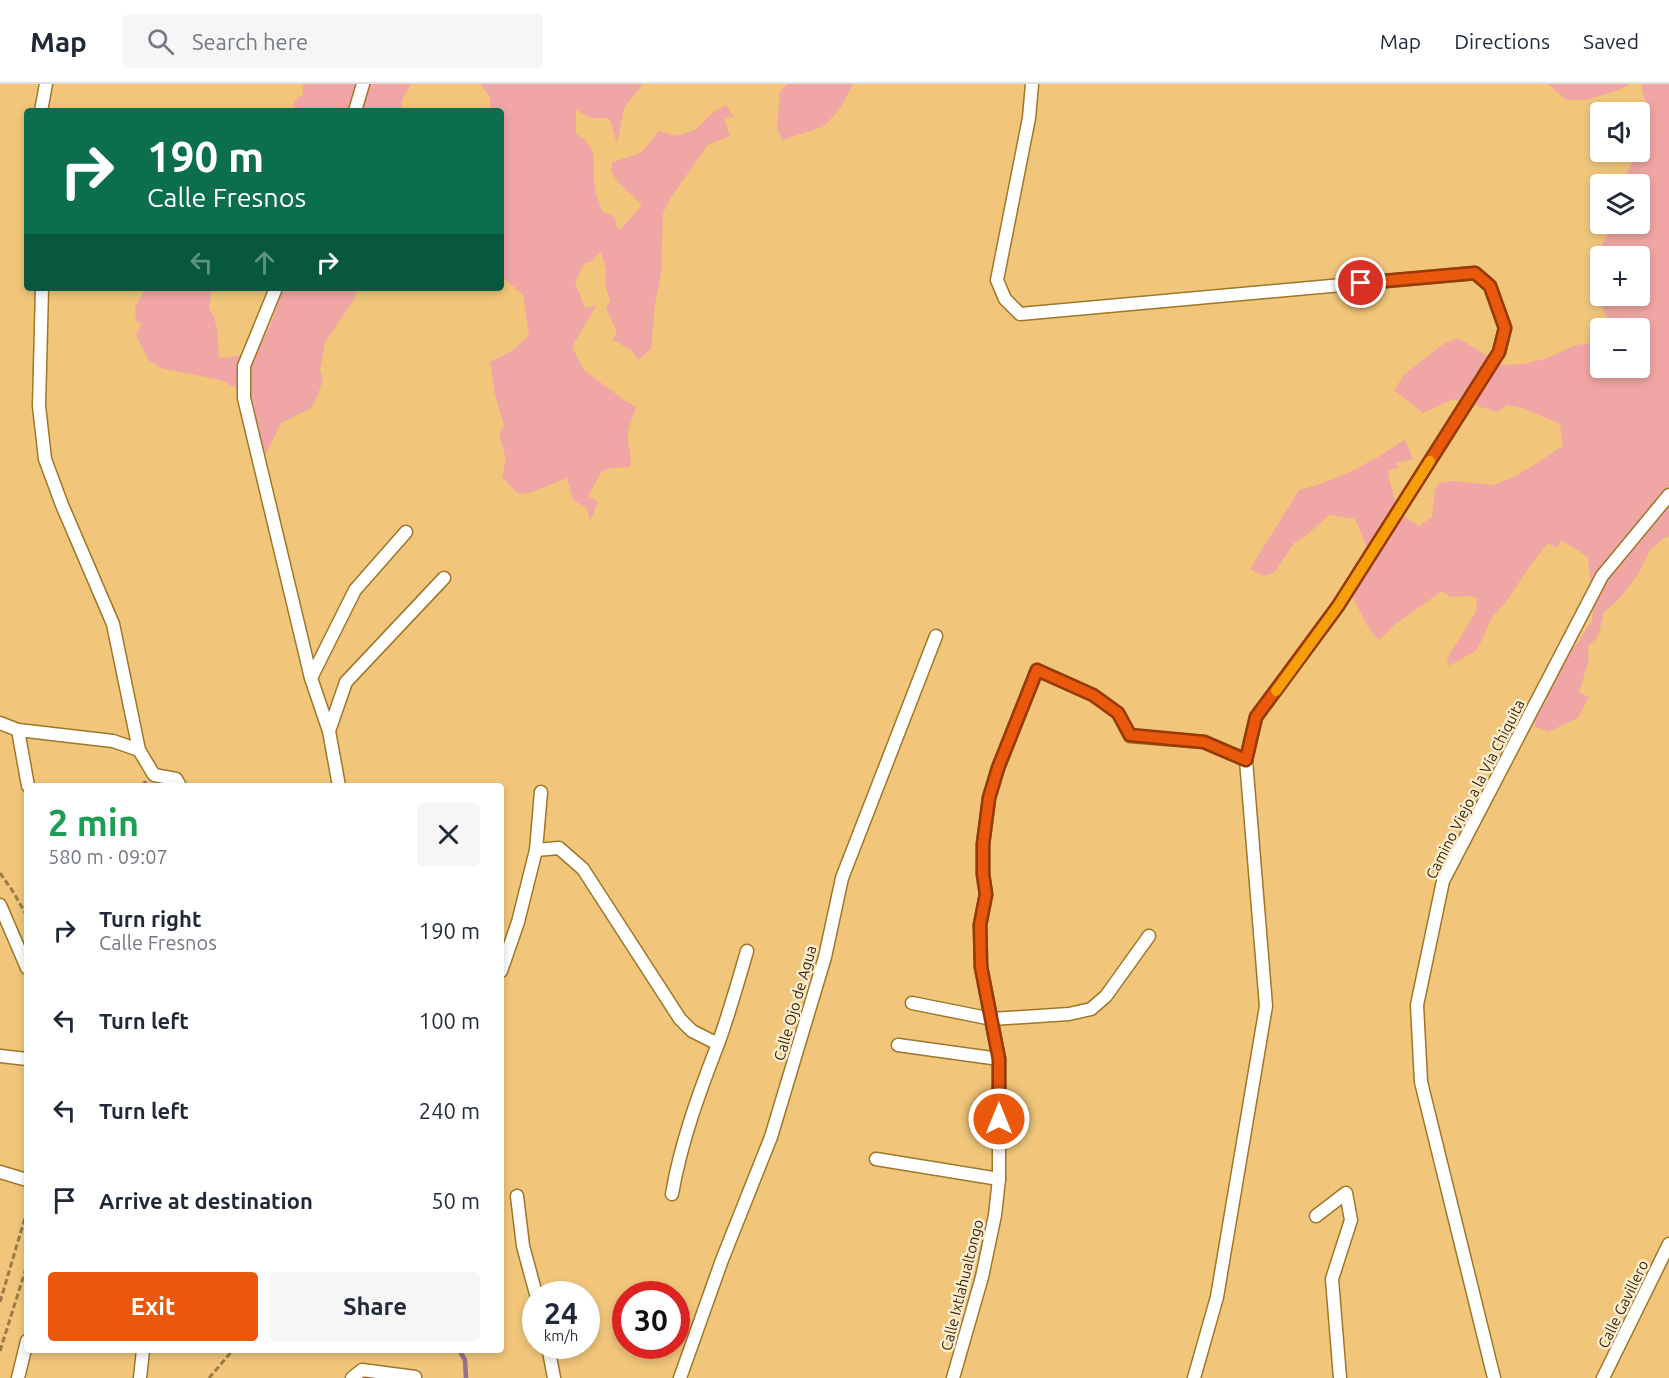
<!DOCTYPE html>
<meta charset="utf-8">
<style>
body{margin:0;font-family:Ubuntu,sans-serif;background:#f6f6f7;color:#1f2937;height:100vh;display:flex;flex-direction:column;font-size:22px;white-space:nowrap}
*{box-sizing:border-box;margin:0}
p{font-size:20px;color:#747a83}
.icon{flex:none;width:33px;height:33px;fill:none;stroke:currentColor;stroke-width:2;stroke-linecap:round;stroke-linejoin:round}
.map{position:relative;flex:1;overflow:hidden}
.details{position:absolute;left:24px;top:699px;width:480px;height:570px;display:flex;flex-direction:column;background:#fff;border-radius:6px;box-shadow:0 3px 9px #0003}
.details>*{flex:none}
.banner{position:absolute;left:24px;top:24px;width:480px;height:183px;border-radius:6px;box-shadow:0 3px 9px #0003;background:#0b6e4f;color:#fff;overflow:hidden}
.controls{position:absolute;left:1590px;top:18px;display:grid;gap:12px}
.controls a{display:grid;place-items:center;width:60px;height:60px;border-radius:6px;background:#fff;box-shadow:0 3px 9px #0003;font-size:30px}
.speed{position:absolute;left:522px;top:1197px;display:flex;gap:12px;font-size:30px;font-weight:700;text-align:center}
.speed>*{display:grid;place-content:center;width:78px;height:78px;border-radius:50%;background:#fff;box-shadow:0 3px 9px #0003;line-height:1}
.speed small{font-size:15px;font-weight:400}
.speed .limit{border:9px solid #d22;background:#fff;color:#111}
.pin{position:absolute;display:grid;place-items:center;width:51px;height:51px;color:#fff;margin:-26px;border:3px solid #fff;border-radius:50%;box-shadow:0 2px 6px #0007}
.me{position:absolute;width:66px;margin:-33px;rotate:0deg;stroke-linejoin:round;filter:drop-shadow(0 0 4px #0008)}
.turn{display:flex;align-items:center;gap:21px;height:126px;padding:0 24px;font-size:27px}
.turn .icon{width:78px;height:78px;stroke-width:2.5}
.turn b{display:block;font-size:42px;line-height:51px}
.lanes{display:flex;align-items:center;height:57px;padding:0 24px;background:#0003;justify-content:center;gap:30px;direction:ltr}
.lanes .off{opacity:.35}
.round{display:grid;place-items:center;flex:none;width:63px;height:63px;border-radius:6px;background:#f6f6f7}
.headline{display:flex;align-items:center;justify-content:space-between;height:102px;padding:0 24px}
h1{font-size:36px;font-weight:700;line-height:45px;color:#1e9e55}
.cta{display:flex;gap:12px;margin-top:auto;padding:12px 24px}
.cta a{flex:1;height:69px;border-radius:6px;background:#ea580c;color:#fff;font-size:24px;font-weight:700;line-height:69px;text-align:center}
.cta a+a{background:#f6f6f7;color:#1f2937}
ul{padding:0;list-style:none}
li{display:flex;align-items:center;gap:18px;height:90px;padding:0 24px}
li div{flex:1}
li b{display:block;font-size:22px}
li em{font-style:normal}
header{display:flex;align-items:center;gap:36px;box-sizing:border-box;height:84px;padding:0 30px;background:#fff;border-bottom:2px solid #e0e1e3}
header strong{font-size:28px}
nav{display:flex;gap:33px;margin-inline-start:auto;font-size:21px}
.search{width:420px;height:54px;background:#f6f6f7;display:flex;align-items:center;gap:15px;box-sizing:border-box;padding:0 21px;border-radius:6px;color:#747a83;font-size:22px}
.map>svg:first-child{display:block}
.green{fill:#f0a6a4;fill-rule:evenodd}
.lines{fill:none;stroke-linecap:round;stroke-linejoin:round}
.stream{stroke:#96718d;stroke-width:4.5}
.minor-casing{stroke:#9e7728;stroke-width:15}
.path{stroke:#9a7c44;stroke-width:3;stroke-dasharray:6 3;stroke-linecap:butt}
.minor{stroke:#fff;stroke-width:12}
.route-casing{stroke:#983908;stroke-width:15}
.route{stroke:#ea580c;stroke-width:10}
.slow{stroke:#f59e0b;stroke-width:10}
.labels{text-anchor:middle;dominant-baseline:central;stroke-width:5;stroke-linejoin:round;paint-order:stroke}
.street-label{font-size:15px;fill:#372706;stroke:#fdeccf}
</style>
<header>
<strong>Map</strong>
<div class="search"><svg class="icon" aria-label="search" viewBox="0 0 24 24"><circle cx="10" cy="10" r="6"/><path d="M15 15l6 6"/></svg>Search here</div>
<nav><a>Map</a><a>Directions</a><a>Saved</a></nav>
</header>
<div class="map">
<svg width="1669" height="1294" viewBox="0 0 1669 1294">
<rect width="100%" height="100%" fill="#f1c67b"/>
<g class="green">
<path d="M303 0H411L402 16 401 27H290L296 25 294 18 303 10Z"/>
<path d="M480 0H643L624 24 617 60 610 36 607 34H591L576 26V50C602 64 591 81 595 104 596 111 600 119 602 127L615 133 617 143 621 145 642 121 618 98 611 88 612 78 641 69 659 47 676 52 695 46 713 28 726 21 734 33H724L730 52 708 61 671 113 663 129 661 191 655 220 651 265 638 276 631 266 613 256 617 248 606 224 610 217 605 201 606 186 601 168 590 178 585 179 575 198 585 224 597 221 572 263 584 286 624 316 636 323C634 331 630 340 628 348 626 361 633 366 630 383L612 384 602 387 588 412 598 417 590 438 587 424 573 416 567 394 532 408 518 410 502 393 506 375 499 350 504 341 495 311 490 278 512 267 529 251 523 211 501 192V27H491L490 14Z"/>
<path d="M788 0H853L840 25 823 43 782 56 777 43 780 7Z"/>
<path d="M1548 0H1630L1619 6 1586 16H1566Z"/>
<path d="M1641 0H1669V452L1664 454 1650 466 1639 489 1619 515 1604 528 1598 553 1588 562 1589 576 1579 608 1589 613 1578 634 1548 648 1536 643 1533 631 1545 620 1549 598 1553 588 1578 558 1592 536 1593 525 1588 473 1561 456 1557 464 1548 459 1530 482 1506 518 1493 532 1477 566 1449 582 1447 574 1476 528 1477 515 1472 512 1451 513 1442 507 1393 542 1379 556 1368 543 1350 508 1368 466 1355 435 1329 431 1307 451 1294 459 1274 489 1263 492 1250 485 1299 406C1337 397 1373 378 1405 355L1413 375 1396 379 1398 384 1388 386C1389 401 1397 413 1396 427L1419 442 1432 433 1435 406 1439 399 1452 397 1494 401 1516 392 1563 362 1560 340 1522 324 1507 321 1498 328 1453 315 1423 329 1394 306 1404 291 1443 260 1458 254 1503 281 1523 280 1545 275 1576 261 1600 258V284H1640V244H1614C1604 234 1590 192 1595 178 1599 165 1607 152 1613 140H1640V100H1624C1625 88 1635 72 1645 65L1651 44ZM1600 172H1640V212H1600Z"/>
<path d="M146 204H212L209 224C219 238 218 257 219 274 232 273 249 272 259 262 269 250 278 219 282 204H356L355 214 325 258 320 286 323 295 317 313 311 324 281 339 265 372 254 351 247 310 221 296 161 284 148 276 136 251 142 240 136 237 135 223Z"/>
</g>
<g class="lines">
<g class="stream">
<path d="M145 699 146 702"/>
<path d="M459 1266 465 1276 466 1294"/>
</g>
<defs>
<g id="minor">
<path d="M1032 0 1029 34 997 196 1005 215 1020 230 1475 189 1490 202 1505 244 1499 268 1338 522 1256 633 1246 676 1266 922 1217 1213 1194 1294"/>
<path d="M41 27 46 0"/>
<path d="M355 27 363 0"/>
<path d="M42 204 39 322 45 375 62 421 113 540 139 666"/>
<path d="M276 204 244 282V314L311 594"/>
<path d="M0 639 18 646 113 657 139 666 154 691 176 695 180 702"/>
<path d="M18 646 28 702"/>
<path d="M329 647 311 594 355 506 406 448"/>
<path d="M339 702 329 647 346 598 444 494"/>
<path d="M536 766 559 764 583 785 680 935 692 947 718 960"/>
<path d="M0 821 27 884"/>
<path d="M501 887 518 838 536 766 541 708"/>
<path d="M912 919 992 935 1069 930 1091 925 1106 912 1149 852"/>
<path d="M898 961 999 975"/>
<path d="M0 972 27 975"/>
<path d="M876 1075 999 1095"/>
<path d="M0 1088 27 1096"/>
<path d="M672 1110C681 1058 699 1009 718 960 729 930 738 898 747 867"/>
<path d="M517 1112 523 1162 536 1210"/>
<path d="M1316 1132 1346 1109 1351 1136 1332 1195 1340 1294"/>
<path d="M548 1262 554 1294"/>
<path d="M18 1294 27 1257"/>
<path d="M140 1294 143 1266"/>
<path d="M352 1294 362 1286 415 1293"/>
<path d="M680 1294 722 1176 771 1053 825 873 842 794 936 552"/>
<path d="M953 1294 982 1193 995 1131 999 1095V975L981 883 980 841 986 811 983 791V760L989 714 998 684 1037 586 1093 611 1118 629 1130 652 1204 658 1246 676"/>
<path d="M1494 1294 1421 998 1417 921 1443 797 1602 492 1669 411"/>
<path d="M1603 1294 1669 1160"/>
</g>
</defs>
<use href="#minor" class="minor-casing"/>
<g class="path">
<path d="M0 789 12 806 27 832"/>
<path d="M0 1218 27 1127"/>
<path d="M0 1267 27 1181"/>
<path d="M209 1294 233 1266"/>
</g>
<use href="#minor" class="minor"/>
</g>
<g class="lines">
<defs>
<path id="route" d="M999 1035V975L981 883 980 841 986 810 983 790V760L989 714 998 684 1037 586 1093 611 1118 629 1130 651 1204 658 1246 676 1256 633 1338 522 1499 268 1505 244 1490 202 1475 189 1361 199"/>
</defs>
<use href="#route" class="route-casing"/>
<use href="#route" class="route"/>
<path class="slow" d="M1276 607 1338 522 1430 377"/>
</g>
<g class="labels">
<g class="street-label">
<text transform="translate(1475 705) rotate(-63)">Camino Viejo a la Vía Chiquita</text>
<text transform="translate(795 919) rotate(-74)">Calle Ojo de Agua</text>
<text transform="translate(962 1201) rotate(-76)">Calle Ixtlahualtongo</text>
<text transform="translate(1623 1220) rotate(-64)">Calle Gavillero</text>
</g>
</g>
</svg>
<div class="controls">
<a><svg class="icon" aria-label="sound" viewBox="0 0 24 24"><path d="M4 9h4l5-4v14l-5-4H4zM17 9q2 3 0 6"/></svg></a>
<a><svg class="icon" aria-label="layers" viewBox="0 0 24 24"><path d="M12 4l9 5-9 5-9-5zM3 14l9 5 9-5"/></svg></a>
<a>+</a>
<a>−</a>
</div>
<div class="speed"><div>24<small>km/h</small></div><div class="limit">30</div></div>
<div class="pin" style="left:1361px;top:199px;background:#d93025"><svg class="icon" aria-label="arrive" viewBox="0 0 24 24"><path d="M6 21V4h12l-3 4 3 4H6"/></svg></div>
<svg class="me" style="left:999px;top:1035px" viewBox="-20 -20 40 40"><circle r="17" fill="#ea580c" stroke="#fff" stroke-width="3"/><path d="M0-11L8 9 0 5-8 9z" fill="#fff"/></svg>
<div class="banner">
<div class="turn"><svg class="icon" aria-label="right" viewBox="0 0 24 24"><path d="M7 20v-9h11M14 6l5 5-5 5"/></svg><div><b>190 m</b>Calle Fresnos</div></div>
<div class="lanes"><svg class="icon off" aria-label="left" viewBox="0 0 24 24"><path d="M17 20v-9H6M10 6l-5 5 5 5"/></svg><svg class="icon off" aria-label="ahead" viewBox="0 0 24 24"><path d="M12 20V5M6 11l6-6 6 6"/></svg><svg class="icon" aria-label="right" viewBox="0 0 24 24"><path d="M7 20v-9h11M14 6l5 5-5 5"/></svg></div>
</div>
<section class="details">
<div class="headline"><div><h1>2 min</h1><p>580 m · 09:07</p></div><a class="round"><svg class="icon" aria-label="close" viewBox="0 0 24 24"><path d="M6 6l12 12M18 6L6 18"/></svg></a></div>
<ul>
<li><svg class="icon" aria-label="right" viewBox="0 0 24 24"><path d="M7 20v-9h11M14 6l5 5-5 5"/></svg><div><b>Turn right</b><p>Calle Fresnos</p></div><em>190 m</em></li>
<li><svg class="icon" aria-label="left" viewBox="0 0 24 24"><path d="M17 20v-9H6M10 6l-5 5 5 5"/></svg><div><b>Turn left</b></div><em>100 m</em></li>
<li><svg class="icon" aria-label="left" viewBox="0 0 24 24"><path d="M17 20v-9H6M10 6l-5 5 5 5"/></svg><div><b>Turn left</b></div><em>240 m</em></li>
<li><svg class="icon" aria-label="arrive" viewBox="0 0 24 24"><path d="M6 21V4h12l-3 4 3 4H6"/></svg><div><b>Arrive at destination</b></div><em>50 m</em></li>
</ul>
<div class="cta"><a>Exit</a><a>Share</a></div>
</section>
</div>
